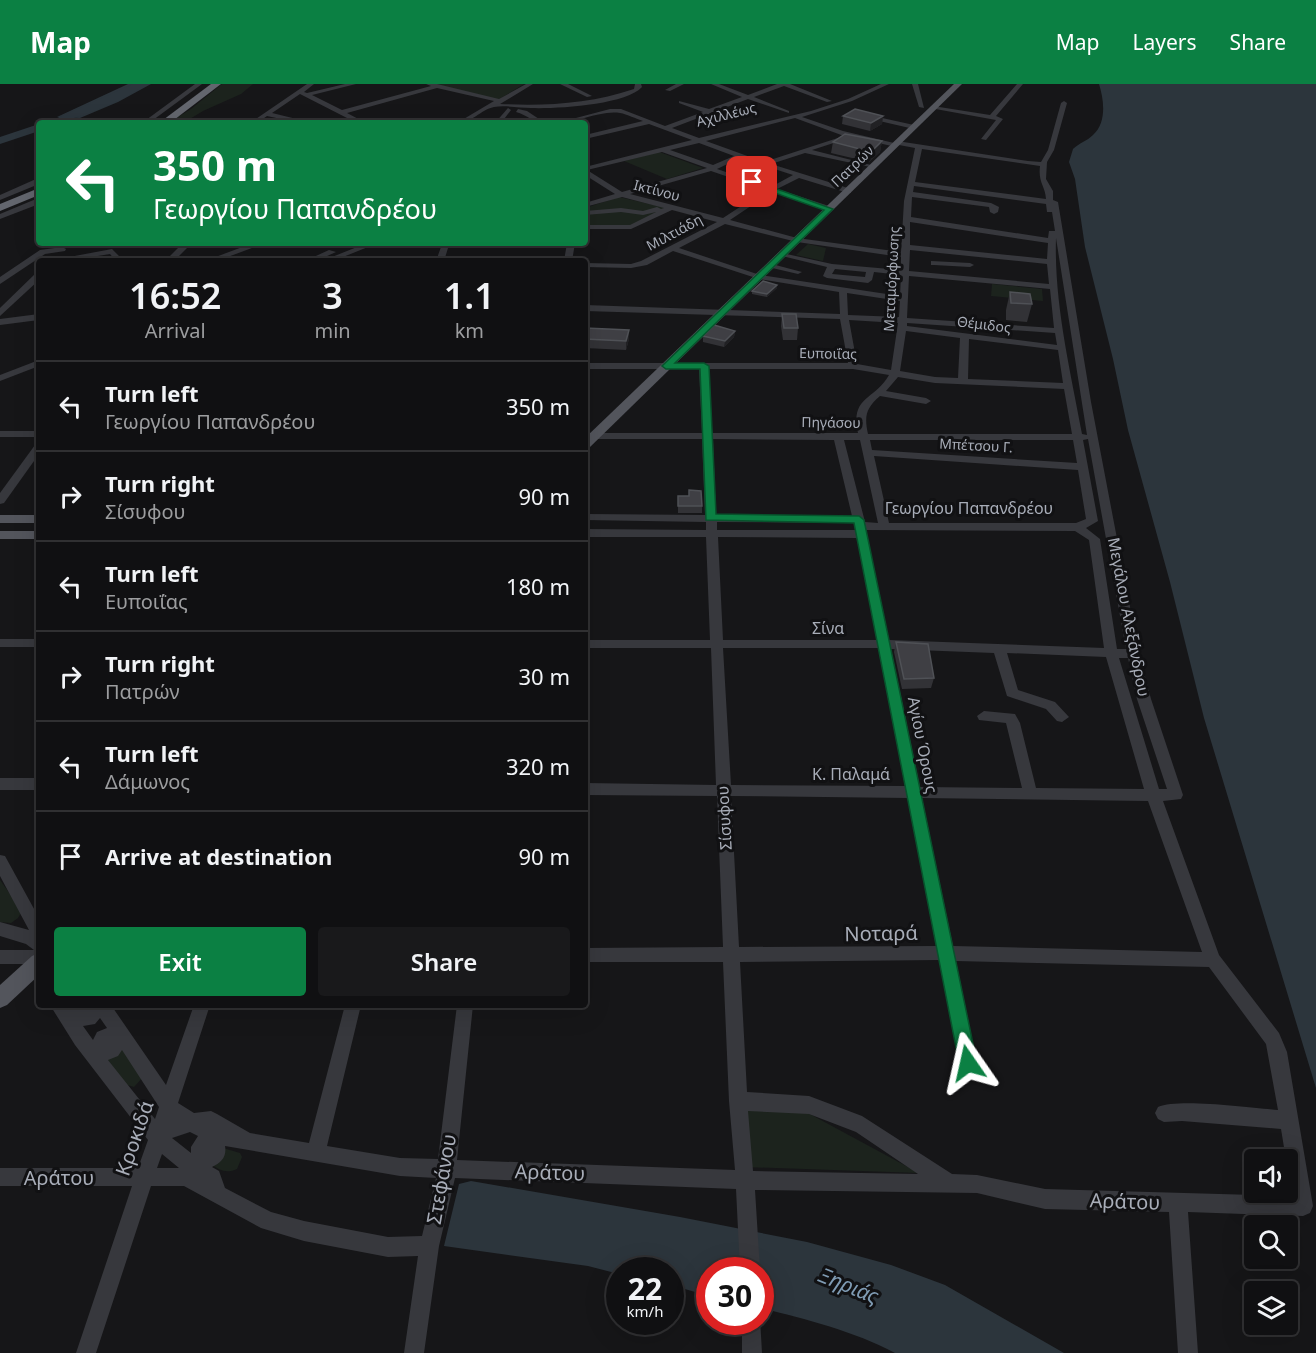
<!DOCTYPE html>
<meta charset="utf-8">
<style>
body{margin:0;font-family:"Noto Sans",sans-serif;background:#19191b;color:#f1f3f6;height:100vh;display:flex;flex-direction:column;font-size:22px;white-space:nowrap}
*{box-sizing:border-box;margin:0}
p{font-size:20px;color:#9c9d9f}
.icon{flex:none;width:33px;height:33px;fill:none;stroke:currentColor;stroke-width:2;stroke-linecap:round;stroke-linejoin:round}
.map{position:relative;flex:1;overflow:hidden}
.panel{position:absolute;left:36px;top:174px;width:552px;height:750px;display:flex;flex-direction:column;background:#101012;border-radius:6px;box-shadow:0 6px 24px #0002,0 0 0 2px #303032}
.panel>*{flex:none}
.guide{position:absolute;left:36px;top:36px;width:552px;height:126px;border-radius:6px;box-shadow:0 6px 24px #0002,0 0 0 2px #303032;background:#0b8043;color:#fff;overflow:hidden}
.controls{position:absolute;left:1244px;top:1065px;display:grid;gap:12px}
.controls a{display:grid;place-items:center;width:54px;height:54px;border-radius:6px;background:#101012;box-shadow:0 6px 24px #0002,0 0 0 2px #303032;font-size:30px}
.speed{position:absolute;left:606px;top:1173px;display:flex;gap:12px;font-size:30px;font-weight:700;text-align:center}
.speed>*{display:grid;place-content:center;width:78px;height:78px;border-radius:50%;background:#101012;box-shadow:0 6px 24px #0002,0 0 0 2px #303032;line-height:1}
.speed small{font-size:15px;font-weight:400}
.speed .limit{border:9px solid #d22;background:#fff;color:#111}
.pin{position:absolute;display:grid;place-items:center;width:51px;height:51px;color:#fff;margin:-26px;border-radius:12px;box-shadow:0 3px 9px #0006}
.me{position:absolute;width:66px;margin:-33px;rotate:349deg;stroke-linejoin:round;filter:drop-shadow(0 0 4px #0008)}
.turn{display:flex;align-items:center;gap:21px;height:126px;padding:0 18px;font-size:27px}
.turn .icon{width:78px;height:78px;stroke-width:2.5}
.turn b{display:block;font-size:42px;line-height:51px}
.eta{display:flex;justify-content:space-evenly;align-items:center;height:102px;text-align:center}
.eta b{font-size:36px;font-weight:600;line-height:42px}
.cta{display:flex;gap:12px;margin-top:auto;padding:12px 18px}
.cta a{flex:1;height:69px;border-radius:6px;background:#0b8043;color:#fff;font-size:24px;font-weight:600;line-height:69px;text-align:center}
.cta a+a{background:#19191b;color:#f1f3f6}
ul{padding:0;list-style:none}
li{display:flex;align-items:center;gap:18px;height:90px;padding:0 18px;border-top:2px solid #303032}
li div{flex:1}
li b{display:block;font-size:22px}
li em{font-style:normal}
header{display:flex;align-items:center;gap:36px;box-sizing:border-box;height:84px;padding:0 30px;background:#0b8043;color:#fff}
header strong{font-size:28px}
nav{display:flex;gap:33px;margin-inline-start:auto;font-size:21px}
.map>svg:first-child{display:block}
.green{fill:#1c231d}
.water{fill:#2c353c}
.lines{fill:none;stroke-linecap:round;stroke-linejoin:round}
.river{fill:#2c353c;fill-rule:evenodd}
.minor{fill:#37383d;fill-rule:evenodd}
.major{fill:#53555c;fill-rule:evenodd}
.highway{fill:#63666e;fill-rule:evenodd}
.wall{fill:#323236}
.shaded-wall{fill:#212124}
.building{fill:#3f3f44;stroke:#4f5156;stroke-width:1.5}
.route{fill:#0b8043;stroke:#07532c;stroke-width:1.5}
.labels{text-anchor:middle;dominant-baseline:central;stroke-width:6;stroke-linejoin:round;paint-order:stroke}
.far-street-label{font-size:14px;fill:#a8adb8;stroke:#111113}
.street-label{font-size:16px;fill:#a8adb8;stroke:#111113}
.near-street-label{font-size:20px;fill:#a8adb8;stroke:#111113}
.near-water-label{font-size:21px;font-style:italic;fill:#7f9bb3;stroke:#111113}
</style>
<header>
<strong>Map</strong>
<nav><a>Map</a><a>Layers</a><a>Share</a></nav>
</header>
<div class="map">
<svg width="1316" height="1269" viewBox="0 0 1316 1269">
<rect width="100%" height="100%" fill="#161618"/>
<g class="green">
<path d="M222 0H253L241 10 203 27 183 39H168L191 25Z"/>
<path d="M432 0H524L498 16Z"/>
<path d="M659 68 662 69 703 84 667 95 624 77Z"/>
<path d="M619 113 667 124 633 141 585 142V124Z"/>
<path d="M808 160 826 164 823 177 796 171Z"/>
<path d="M992 200 1042 205 1043 217 991 212Z"/>
<path d="M0 796 22 827 18 834 11 839 0 838Z"/>
<path d="M121 962 143 993 134 1003 124 1000 106 973Z"/>
<path d="M749 1023 806 1028 919 1089 744 1083 743 1030Z"/>
<path d="M223 1064 240 1069 242 1073 237 1085C226 1090 220 1086 210 1080Z"/>
</g>
<g class="water">
<path d="M128 0H151L118 18 80 34 57 33Z"/>
<path d="M1099 0H1316V1004L1204 634 1170 498 1128 346 1113 275 1085 163 1075 95 1069 78 1073 65C1079 59 1087 57 1093 51 1107 38 1104 16 1099 0Z"/>
<path d="M471 1097 680 1133 807 1158 891 1181 945 1201 1064 1269H895C854 1247 805 1235 761 1224L760 1186H710L709 1212 671 1201 670 1186H620L619 1190 588 1182 444 1162 459 1100Z"/>
</g>
<g class="lines">
<g class="river">
<path d="M133 0H146C128 16 70 39 46 39Z"/>
<path d="M39 40V47L0 60V53Z"/>
</g>
<g class="minor">
<path d="M195 0H202L149 39H142Z"/>
<path d="M307 0H314L304 8 307 9 345 0H356L312 11 342 26 431 2 426 0H437L499 15 526 0H533L500 20C546 22 590 20 634 5L635 0H641L642 3C626 21 555 25 531 24 520 24 505 21 494 23 480 26 472 39 457 39L494 17 437 4 347 29 366 39 352 36 330 39 347 34 300 10 272 29 313 39H300L267 32 257 39H250Z"/>
<path d="M560 0H568L592 12 587 13Z"/>
<path d="M676 0H684L670 7 665 6Z"/>
<path d="M711 0H719L748 11 777 0H790L832 17 827 18 784 2 754 13 789 27V29L748 15 672 44 699 54 811 27 848 15 881 0H889L852 17 802 33 843 47 894 59 897 57 1028 77 1041 78 1048 66 1061 19 1064 17 1067 19 1054 66 1047 78 1046 95 1053 107V116L1058 118 1091 318 1139 570 1151 615 1183 711 1181 715 1163 717 1219 871 1279 949 1287 968 1313 1122 1310 1129 1303 1132 1188 1128 1198 1269H1178L1169 1128 1045 1125 977 1109 755 1106 760 1186H740L736 1105 455 1094 439 1162 424 1269H404L418 1172 388 1173 304 1157 261 1144 184 1102H151L96 1269H76L132 1102H0V1084H138L148 1056 75 961 50 921H68L71 925 73 921H111L166 1001 194 921H210L178 1019 194 1029 211 1027 217 1030 250 1049 309 1059 345 921H361L327 1062 400 1074 438 1075 457 921H473L457 1076 735 1086 729 1017 723 878H585V864L723 863 717 712 585 711V699L716 701 711 564H585V556H710L706 453H585V445L706 446V438L585 436V430L705 431 702 355H585V349H702L699 285H585V279H848L840 235 585 227V221L840 230 839 208 759 195 673 167 647 181 631 184 585 183V179L631 180 641 177 717 138 672 126 631 145H585V141H630L656 128 643 131 621 128 585 131V127L621 124 643 127 657 123 661 125 664 124 622 113 585 123V119L615 110 585 91V83L692 56 649 40 585 55V51L643 37C636 35 627 30 620 29 600 26 577 39 557 39L610 25H621L665 42 703 28 679 19V17L709 25 742 13ZM795 34 844 52 764 78 706 57ZM852 53 896 63 899 61 915 64 904 117 901 168 797 154 730 136 772 108 832 127V123L777 105 799 94 848 109H851V105L771 80 805 69 875 84V82L812 66ZM699 59 734 72 713 81 670 66ZM922 65 1040 82C1038 99 1045 101 1046 115L915 98ZM662 68 707 84 622 108 587 86ZM740 74 793 91 771 103 717 85ZM711 87 766 106 723 134 630 110ZM914 102 1046 120 1047 128H1052L1055 147H1049L1048 154 911 133 912 113 989 123 990 128 994 130 998 128 999 123 991 119 913 108ZM910 138 1048 159 1047 175 910 161ZM725 140 797 158 901 173V186L832 180 782 169 778 171 827 183 823 192 827 194 868 199 872 196 874 188 901 191 900 212 760 191 679 164ZM1056 154 1087 351 1082 350C1070 285 1054 219 1056 154ZM910 166 1047 180 1049 200 909 187ZM835 185 866 188 865 193 832 190ZM909 192 1050 205 1054 244 907 234ZM847 209 900 217 899 233 848 231ZM849 236 898 239 891 286 857 280ZM907 239 1055 249 1057 261 907 242ZM906 247 960 254 958 294 935 293 900 287ZM969 255 1058 266 1063 299 968 295ZM709 285H853L889 291C874 317 850 312 858 349H712ZM898 293 935 299 1064 305 1072 350H868C864 332 866 324 880 312L926 320 931 317 926 314 886 307ZM713 355 834 356 852 432 716 431ZM1088 355 1126 565H1117L1100 455 1086 444 1098 437 1083 356ZM844 356H860L878 439 865 438ZM870 356H1073L1077 379 872 366ZM874 372 1078 386 1086 435 1076 439H889ZM717 438 854 439 855 446H717ZM866 446 1075 447 1089 456 1104 564 889 556ZM718 453 857 454 877 556H723ZM723 564H879L905 702 731 701ZM891 565 994 569 1007 612 1046 625 1057 637 1062 638 1069 633 1055 618 1018 606 1007 569 1106 573 1144 705 1036 704 1020 639 1015 630 984 627 977 632 979 636 1006 639 1022 704 920 703ZM1119 574H1128L1137 615 1167 705H1159ZM731 712 908 714 936 862 739 863ZM922 714 1148 717 1202 868 953 862ZM939 876 959 979 962 985 968 988 974 985 977 979 956 877 1209 883 1266 960 1278 1026C1251 1024 1179 1014 1158 1023L1155 1029 1158 1035 1164 1038 1182 1037 1281 1045 1292 1112 1045 1105 977 1091 952 1090 862 1032 809 1012 747 1008 740 878ZM100 934 107 944 97 948 93 956 83 942 95 940ZM122 966 159 1023 155 1035 108 976 118 972ZM748 1027 809 1030 856 1048 918 1090 753 1087ZM190 1048 198 1052 191 1063V1069L172 1054ZM225 1062 400 1092 436 1094 422 1152 388 1153 304 1137 271 1128 225 1104 219 1087 212 1083C221 1079 227 1073 225 1062ZM162 1070 179 1084H157Z"/>
<path d="M912 0H918L924 24 919 23Z"/>
<path d="M1017 0H1023L996 32 1003 35 986 56 981 55 996 36 930 24 933 22 990 31Z"/>
<path d="M508 24 511 26 501 39H495Z"/>
<path d="M518 25 527 27 545 39C534 39 527 31 516 28Z"/>
<path d="M864 30 914 41 917 43 914 45 862 33Z"/>
<path d="M585 65 589 67V69L585 70Z"/>
<path d="M36 95H39V100L0 116V111Z"/>
<path d="M36 115H39V120L0 135V130Z"/>
<path d="M183 159H192L174 177H165Z"/>
<path d="M253 159H265L217 177H205Z"/>
<path d="M367 159H378L333 177H322Z"/>
<path d="M434 159H466L448 164 444 177H436L441 163Z"/>
<path d="M567 159H575L572 177H564Z"/>
<path d="M62 163 66 165 65 167 45 170 0 200V193L40 166Z"/>
<path d="M112 165 124 177H116L110 170 67 177H48Z"/>
<path d="M329 166 336 168 316 177H305Z"/>
<path d="M931 177 970 179 974 181 970 183 934 181H931Z"/>
<path d="M768 179 802 188 798 190 768 183Z"/>
<path d="M36 189H39V196L0 232V224Z"/>
<path d="M39 230V236L0 241V235Z"/>
<path d="M39 276V282L0 297V291Z"/>
<rect x="0" y="347" width="39" height="6"/>
<path d="M39 360V370L4 419 0 420V409L35 361Z"/>
<rect x="0" y="555" width="39" height="8"/>
<rect x="0" y="694" width="39" height="12"/>
<path d="M0 771 5 772 39 834V880H0V866H34L26 860 0 852V838L29 846 0 792Z"/>
<path d="M760 1234 762 1269H742V1238H760Z"/>
</g>
<g class="major">
<path d="M954 0H962L589 364 585 365V354Z"/>
<rect x="0" y="431" width="39" height="8"/>
<rect x="0" y="447" width="39" height="8"/>
<path d="M39 869V891L7 921 0 924V901L32 872Z"/>
</g>
<g class="highway">
<path d="M211 0H221L170 39H159Z"/>
<path d="M39 104V111L0 127V120Z"/>
</g>
</g>
<g class="wall">
<path d="M843 32H883L882 40 870 47 842 40Z"/>
<path d="M882 57 880 68 869 78 831 69 833 58Z"/>
<path d="M777 201V204L767 213 752 210V207Z"/>
<path d="M1010 208 1032 220 1027 238 1006 236V226Z"/>
<path d="M782 230 798 244 797 256H783L781 242Z"/>
<path d="M585 244 629 255 626 266 585 264Z"/>
<path d="M735 247 734 253 724 263 703 258V252Z"/>
<path d="M678 412 702 422V429H678Z"/>
<path d="M896 558 934 594 931 604 902 605 894 568Z"/>
</g>
<g class="shaded-wall">
<path d="M883 32 882 40 870 47 871 39Z"/>
<path d="M882 57 880 68 869 78 871 68Z"/>
<path d="M777 201V204L767 213V210Z"/>
<path d="M629 246V255L626 266V257Z"/>
<path d="M735 247 734 253 724 263 725 257Z"/>
</g>
<g class="building">
<path d="M855 25 883 32 871 39 843 32Z"/>
<path d="M845 50 882 57 871 68 833 58Z"/>
<path d="M763 197 777 201 767 210 752 207Z"/>
<path d="M1010 208 1030 210 1032 220 1011 219Z"/>
<path d="M782 230H796L798 244H784Z"/>
<path d="M714 241 735 247 725 257 703 252Z"/>
<path d="M585 244 629 246 626 257 585 255Z"/>
<path d="M689 406 701 407 702 422H678V412H689Z"/>
<path d="M896 558 928 560 934 594 904 595Z"/>
</g>
<path class="route" d="M752 96 833 125 675 279H704L709 282 716 430 859 432 864 436 977 979 975 985 968 988 962 985 959 979 854 439 706 436 700 285H666L662 282 824 126 749 100Z"/>
<g class="labels">
<g class="far-street-label">
<text transform="translate(726 30) rotate(-14)">Αχιλλέως</text>
<text transform="translate(852 82) rotate(-44)">Πατρών</text>
<text transform="translate(657 106) rotate(15)">Ικτίνου</text>
<text transform="translate(674 148) rotate(-28)">Μιλτιάδη</text>
<text transform="translate(891 195) rotate(-87)">Μεταμόρφωσης</text>
<text transform="translate(984 240) rotate(7)">Θέμιδος</text>
<text transform="translate(828 269) rotate(1)">Ευποιΐας</text>
<text transform="translate(831 338) rotate(1)">Πηγάσου</text>
<text transform="translate(976 361) rotate(3)">Μπέτσου Γ.</text>
</g>
<g class="street-label">
<text x="969" y="424">Γεωργίου Παπανδρέου</text>
<text transform="translate(1129 533) rotate(79)">Μεγάλου Αλεξάνδρου</text>
<text x="828" y="544">Σίνα</text>
<text transform="translate(923 661) rotate(79)">Αγίου Όρους</text>
<text x="851" y="690">Κ. Παλαμά</text>
<text transform="translate(724 734) rotate(-93)">Σίσυφου</text>
</g>
<g class="near-street-label">
<text transform="translate(881 849) rotate(-1)">Νοταρά</text>
<text transform="translate(134 1054) rotate(-71)">Κροκιδά</text>
<text transform="translate(550 1088) rotate(2)">Αράτου</text>
<text x="59" y="1093">Αράτου</text>
<text transform="translate(441 1095) rotate(-80)">Στεφάνου</text>
<text transform="translate(1125 1117) rotate(2)">Αράτου</text>
</g>
<g class="near-water-label">
<text transform="translate(849 1201) rotate(22)">Ξηριάς</text>
</g>
</g>
</svg>
<div class="controls">
<a><svg class="icon" aria-label="sound" viewBox="0 0 24 24"><path d="M4 9h4l5-4v14l-5-4H4zM17 9q2 3 0 6"/></svg></a>
<a><svg class="icon" aria-label="search" viewBox="0 0 24 24"><circle cx="10" cy="10" r="6"/><path d="M15 15l6 6"/></svg></a>
<a><svg class="icon" aria-label="layers" viewBox="0 0 24 24"><path d="M12 4l9 5-9 5-9-5zM3 14l9 5 9-5"/></svg></a>
</div>
<div class="speed"><div>22<small>km/h</small></div><div class="limit">30</div></div>
<div class="pin" style="left:752px;top:98px;background:#d93025"><svg class="icon" aria-label="arrive" viewBox="0 0 24 24"><path d="M6 21V4h12l-3 4 3 4H6"/></svg></div>
<svg class="me" style="left:968px;top:979px" viewBox="-20 -20 40 40"><path d="M0-17L14 15 0 8-14 15z" fill="#0b8043" stroke="#fff" stroke-width="4"/></svg>
<div class="guide">
<div class="turn"><svg class="icon" aria-label="left" viewBox="0 0 24 24"><path d="M17 20v-9H6M10 6l-5 5 5 5"/></svg><div><b>350 m</b>Γεωργίου Παπανδρέου</div></div>
</div>
<section class="panel">
<div class="eta">
<div><b>16:52</b><p>Arrival</p></div>
<div><b>3</b><p>min</p></div>
<div><b>1.1</b><p>km</p></div>
</div>
<ul>
<li><svg class="icon" aria-label="left" viewBox="0 0 24 24"><path d="M17 20v-9H6M10 6l-5 5 5 5"/></svg><div><b>Turn left</b><p>Γεωργίου Παπανδρέου</p></div><em>350 m</em></li>
<li><svg class="icon" aria-label="right" viewBox="0 0 24 24"><path d="M7 20v-9h11M14 6l5 5-5 5"/></svg><div><b>Turn right</b><p>Σίσυφου</p></div><em>90 m</em></li>
<li><svg class="icon" aria-label="left" viewBox="0 0 24 24"><path d="M17 20v-9H6M10 6l-5 5 5 5"/></svg><div><b>Turn left</b><p>Ευποιΐας</p></div><em>180 m</em></li>
<li><svg class="icon" aria-label="right" viewBox="0 0 24 24"><path d="M7 20v-9h11M14 6l5 5-5 5"/></svg><div><b>Turn right</b><p>Πατρών</p></div><em>30 m</em></li>
<li><svg class="icon" aria-label="left" viewBox="0 0 24 24"><path d="M17 20v-9H6M10 6l-5 5 5 5"/></svg><div><b>Turn left</b><p>Δάμωνος</p></div><em>320 m</em></li>
<li><svg class="icon" aria-label="arrive" viewBox="0 0 24 24"><path d="M6 21V4h12l-3 4 3 4H6"/></svg><div><b>Arrive at destination</b></div><em>90 m</em></li>
</ul>
<div class="cta"><a>Exit</a><a>Share</a></div>
</section>
</div>
